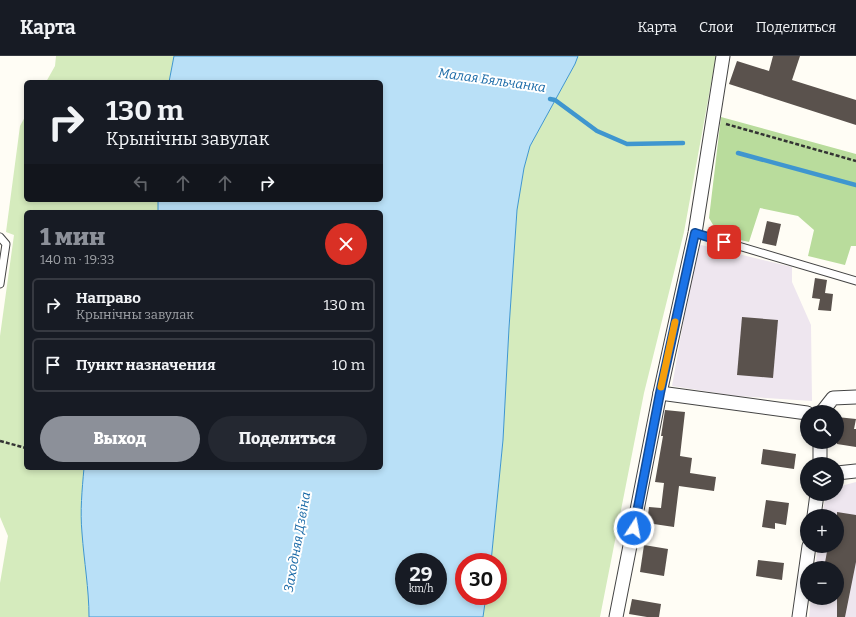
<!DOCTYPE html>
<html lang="ru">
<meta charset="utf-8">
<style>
body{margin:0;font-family:Bitter,serif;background:#242831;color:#f1f3f6;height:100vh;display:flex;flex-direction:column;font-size:15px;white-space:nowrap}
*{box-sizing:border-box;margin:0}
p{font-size:13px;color:#9ea1a6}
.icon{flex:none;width:22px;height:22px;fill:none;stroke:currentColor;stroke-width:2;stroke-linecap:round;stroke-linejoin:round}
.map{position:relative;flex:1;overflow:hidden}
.panel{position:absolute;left:24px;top:154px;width:359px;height:260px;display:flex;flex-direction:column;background:#171b24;border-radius:6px;box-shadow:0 2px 6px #0003}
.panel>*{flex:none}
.guide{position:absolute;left:24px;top:24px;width:359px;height:122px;border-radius:6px;box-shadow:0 2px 6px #0003;background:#171b24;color:#f1f3f6;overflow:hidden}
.buttons{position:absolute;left:800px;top:349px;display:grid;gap:8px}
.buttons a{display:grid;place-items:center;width:44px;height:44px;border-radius:50%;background:#171b24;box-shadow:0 2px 6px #0003;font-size:20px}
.speed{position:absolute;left:395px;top:497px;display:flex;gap:8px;font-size:20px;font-weight:700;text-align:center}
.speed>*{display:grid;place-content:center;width:52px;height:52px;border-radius:50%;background:#171b24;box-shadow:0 2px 6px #0003;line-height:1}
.speed small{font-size:10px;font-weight:400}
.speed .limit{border:6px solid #d22;background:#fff;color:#111}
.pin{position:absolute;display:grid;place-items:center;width:34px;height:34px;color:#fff;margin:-17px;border-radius:8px;box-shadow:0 2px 6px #0006}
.me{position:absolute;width:44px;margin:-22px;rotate:11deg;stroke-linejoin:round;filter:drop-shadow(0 0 3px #0008)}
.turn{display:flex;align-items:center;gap:14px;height:84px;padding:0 16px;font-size:18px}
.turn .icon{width:52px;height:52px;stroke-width:2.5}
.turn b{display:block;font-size:28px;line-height:34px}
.lanes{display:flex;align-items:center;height:38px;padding:0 16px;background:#0003;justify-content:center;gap:20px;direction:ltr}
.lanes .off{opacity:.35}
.round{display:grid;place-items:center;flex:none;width:42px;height:42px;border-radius:21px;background:#242831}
.head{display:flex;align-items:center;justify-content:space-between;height:68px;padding:0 16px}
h1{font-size:24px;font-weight:800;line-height:30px;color:#8c9099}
.cta{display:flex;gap:8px;margin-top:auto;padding:8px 16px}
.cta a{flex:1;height:46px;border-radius:24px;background:#8c9099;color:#fff;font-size:16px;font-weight:800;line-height:46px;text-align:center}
.cta a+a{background:#242831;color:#f1f3f6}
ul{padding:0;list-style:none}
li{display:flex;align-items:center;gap:12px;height:54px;margin:0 8px 6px;padding:0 8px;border:2px solid #363941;border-radius:6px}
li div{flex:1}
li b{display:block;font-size:15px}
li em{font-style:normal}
header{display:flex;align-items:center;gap:24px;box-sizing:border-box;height:56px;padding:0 20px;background:#171b24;border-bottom:1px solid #363941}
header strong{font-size:19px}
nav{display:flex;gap:22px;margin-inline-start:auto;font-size:14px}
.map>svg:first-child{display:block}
.industrial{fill:#eee6ef}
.green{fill:#d5ebbd}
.forest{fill:#b9dc9c}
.water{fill:#b9e0f7;stroke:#3f96cf;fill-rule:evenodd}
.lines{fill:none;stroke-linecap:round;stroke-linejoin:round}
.stream{stroke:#3f96cf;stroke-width:4.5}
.building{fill:#5a524d}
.lane-casing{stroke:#444;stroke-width:9}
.street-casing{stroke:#444;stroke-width:15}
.path{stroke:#333;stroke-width:2.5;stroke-dasharray:4 2;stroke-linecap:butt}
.lane{stroke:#fff;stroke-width:7}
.street{stroke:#fff;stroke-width:13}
.route-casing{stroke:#114b97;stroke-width:10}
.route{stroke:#1a73e8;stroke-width:7}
.slow{stroke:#f59e0b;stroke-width:7}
.labels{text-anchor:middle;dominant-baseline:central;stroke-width:4;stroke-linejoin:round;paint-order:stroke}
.water-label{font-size:13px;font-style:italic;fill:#1768a6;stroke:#fff}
</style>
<header>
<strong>Карта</strong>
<nav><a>Карта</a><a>Слои</a><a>Поделиться</a></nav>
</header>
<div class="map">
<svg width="856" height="561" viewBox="0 0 856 561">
<rect width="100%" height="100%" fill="#fffdf5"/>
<g class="industrial">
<path d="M697 188 792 211V226L811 269 812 345 736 340 672 330Z"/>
<path d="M856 426V561H809L811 542H837V512H815L818 490H837V460H822L826 438H837V431Z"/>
</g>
<g class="green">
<path d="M56 0H174L169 26H46L55 10Z"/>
<path d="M578 0H716L684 176 644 337 600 561H483L486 540H498V506H491L503 384 509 272 517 154 524 112 530 90 575 8Z"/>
<path d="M26 59V144H158V156H26V412H84C82 434 80 455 82 477 84 505 89 533 89 561H0V527L8 480 0 461V280L14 179 6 176 20 70Z"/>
</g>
<path class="forest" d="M721 61 856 98V190H851L845 209 808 200 814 174 798 160 760 152 749 186 719 179 709 162Z"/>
<path class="water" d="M174 0H578L575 8 530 90 524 112 517 154 509 272 503 384 491 506H464V540H486L483 561H89C89 533 84 505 82 477 80 455 82 434 84 412H381V156H158V144H381V26H169ZM404 506H438V540H404Z"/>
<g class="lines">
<g class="stream">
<path d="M550 43 555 44 597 75 627 88 683 87"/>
<path d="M738 97 856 129"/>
</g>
</g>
<g class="building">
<path d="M773 0H800L792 24 856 44V69L729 28 737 5 769 15Z"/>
<path d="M767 165 781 168 776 190 762 187Z"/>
<path d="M815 222 827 224 825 237 833 238 831 255 818 254 820 243 812 242Z"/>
<path d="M742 261 778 264 773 322 737 319Z"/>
<path d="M665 354 685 356 680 400 692 402 690 417 716 421 714 435 679 430 674 471 647 467 649 451 661 452 664 427 655 426 663 380H661Z"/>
<path d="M837 361 856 363 854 373H856V391L837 388Z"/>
<path d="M763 393 796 398 794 413 761 408Z"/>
<path d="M766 444 789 447 786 469 775 467V473L762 471Z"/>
<path d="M837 456 856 459V506L845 561H837V512H824L828 490H837Z"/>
<path d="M644 489 668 493 664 520 640 516Z"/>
<path d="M758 504 784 507 782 524 756 520Z"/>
<path d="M632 543 661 548 659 561H647L629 558Z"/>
</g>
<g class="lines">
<defs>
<g id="lane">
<path d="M695 177 856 225"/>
<path d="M0 181 6 188 0 228"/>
</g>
<g id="street">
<path d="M660 337 807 357"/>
<path d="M822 356 833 342 856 341"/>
<path d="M820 408V386"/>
<path d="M837 417 856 415"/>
<path d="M814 460 817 438"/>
<path d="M616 561 660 337 695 177 723 0"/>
<path d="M799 561 809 490"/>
</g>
</defs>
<use href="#lane" class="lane-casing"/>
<use href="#street" class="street-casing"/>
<g class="path">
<path d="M726 68 856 105"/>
<path d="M0 385 26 392"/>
</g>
<use href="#lane" class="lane"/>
<use href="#street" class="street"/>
</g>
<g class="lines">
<defs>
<path id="route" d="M634 472 660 337 695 177 724 186"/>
</defs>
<use href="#route" class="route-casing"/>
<use href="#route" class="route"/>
<path class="slow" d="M661 331 675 266"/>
</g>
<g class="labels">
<g class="water-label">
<text transform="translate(492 24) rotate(8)">Малая Бяльчанка</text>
<text transform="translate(297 486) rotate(-80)">Заходняя Дзвіна</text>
</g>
</g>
</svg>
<div class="buttons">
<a><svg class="icon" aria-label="search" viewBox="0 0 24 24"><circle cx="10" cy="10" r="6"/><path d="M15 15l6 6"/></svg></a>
<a><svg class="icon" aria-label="layers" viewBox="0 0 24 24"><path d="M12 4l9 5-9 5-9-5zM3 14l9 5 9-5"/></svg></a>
<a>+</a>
<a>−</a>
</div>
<div class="speed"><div>29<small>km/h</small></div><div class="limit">30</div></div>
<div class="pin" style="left:724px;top:186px;background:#d93025"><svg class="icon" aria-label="arrive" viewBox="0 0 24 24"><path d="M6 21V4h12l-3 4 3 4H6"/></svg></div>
<svg class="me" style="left:634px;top:472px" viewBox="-20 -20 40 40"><circle r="17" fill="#1a73e8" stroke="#fff" stroke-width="3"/><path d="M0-11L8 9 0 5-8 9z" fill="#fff"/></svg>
<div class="guide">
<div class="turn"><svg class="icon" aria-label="right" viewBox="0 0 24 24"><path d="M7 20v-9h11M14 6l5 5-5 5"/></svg><div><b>130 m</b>Крынічны завулак</div></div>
<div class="lanes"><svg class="icon off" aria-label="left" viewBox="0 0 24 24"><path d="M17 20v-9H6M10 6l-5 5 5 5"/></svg><svg class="icon off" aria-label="ahead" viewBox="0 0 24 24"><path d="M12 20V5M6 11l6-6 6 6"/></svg><svg class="icon off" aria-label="ahead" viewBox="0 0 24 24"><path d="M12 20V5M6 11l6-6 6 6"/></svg><svg class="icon" aria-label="right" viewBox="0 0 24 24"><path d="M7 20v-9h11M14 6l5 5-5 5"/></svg></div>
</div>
<section class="panel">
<div class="head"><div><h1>1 мин</h1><p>140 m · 19:33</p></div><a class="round" style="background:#d93025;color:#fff"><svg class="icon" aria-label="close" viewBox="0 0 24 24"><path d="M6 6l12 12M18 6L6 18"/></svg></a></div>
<ul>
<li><svg class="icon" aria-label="right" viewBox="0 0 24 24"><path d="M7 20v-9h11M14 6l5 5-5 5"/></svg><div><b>Направо</b><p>Крынічны завулак</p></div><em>130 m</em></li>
<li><svg class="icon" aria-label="arrive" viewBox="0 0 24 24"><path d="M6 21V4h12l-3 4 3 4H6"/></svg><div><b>Пункт назначения</b></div><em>10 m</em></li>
</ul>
<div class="cta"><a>Выход</a><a>Поделиться</a></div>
</section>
</div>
